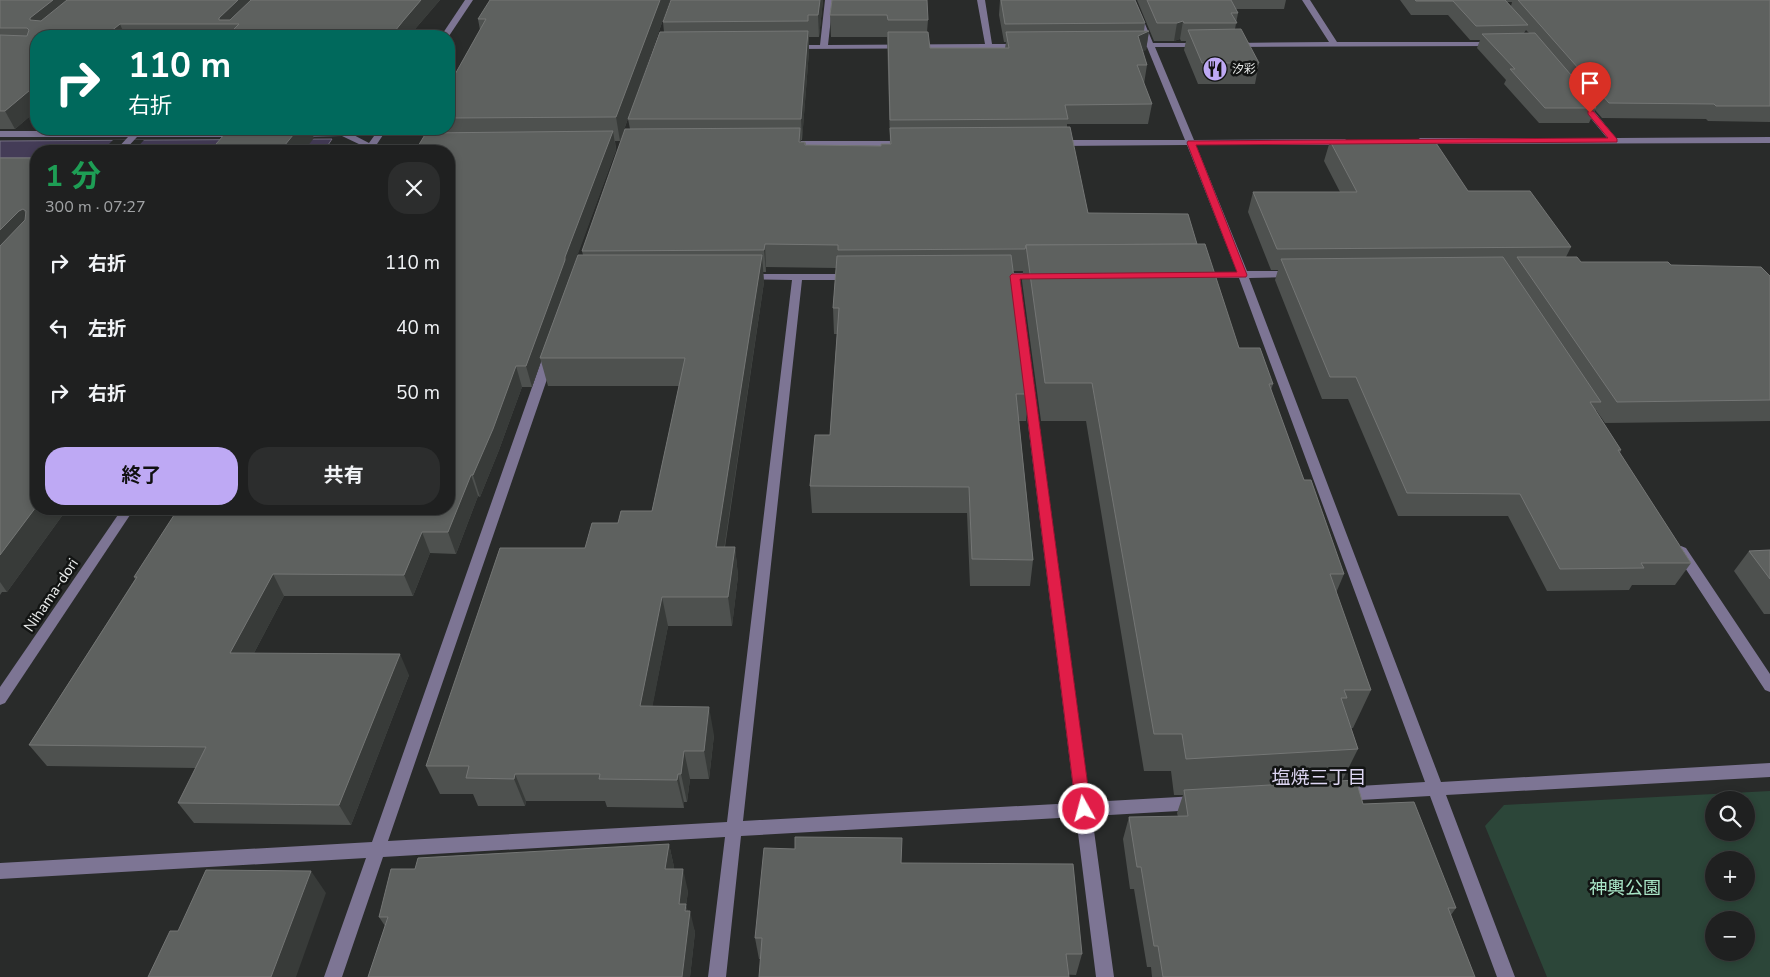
<!DOCTYPE html>
<html lang="ja">
<meta charset="utf-8">
<style>
body{margin:0;font-family:"Nunito Sans","Noto Sans JP",sans-serif;background:#2c2d2d;color:#f1f3f6;height:100vh;display:flex;flex-direction:column;font-size:19px;white-space:nowrap}
*{box-sizing:border-box;margin:0}
p{font-size:16px;color:#a1a3a5}
.icon{flex:none;width:28px;height:28px;fill:none;stroke:currentColor;stroke-width:2;stroke-linecap:round;stroke-linejoin:round}
.map{position:relative;flex:1;overflow:hidden}
.side{position:absolute;left:30px;top:145px;width:425px;height:370px;display:flex;flex-direction:column;background:#1f2020;border-radius:20px;box-shadow:0 2px 8px #0003,0 0 0 1px #3c3e3e}
.side>*{flex:none}
.guide{position:absolute;left:30px;top:30px;width:425px;height:105px;border-radius:20px;box-shadow:0 2px 8px #0003,0 0 0 1px #3c3e3e;background:#00695c;color:#fff;overflow:hidden}
.buttons{position:absolute;left:1705px;top:791px;display:grid;gap:10px}
.buttons a{display:grid;place-items:center;width:50px;height:50px;border-radius:50%;background:#1f2020;box-shadow:0 2px 8px #0003,0 0 0 1px #3c3e3e;font-size:25px}
.pin{position:absolute;display:grid;place-items:center;width:42px;height:42px;color:#fff;margin:-51px -21px;border-radius:50% 50% 50% 0;rotate:-45deg;box-shadow:0 0 5px #0007}
.pin .icon{rotate:45deg}
.me{position:absolute;width:55px;margin:-28px;rotate:353deg;stroke-linejoin:round;filter:drop-shadow(0 0 4px #0008)}
.turn{display:flex;align-items:center;gap:18px;height:105px;padding:0 15px;font-size:22px}
.turn .icon{width:65px;height:65px;stroke-width:2.5}
.turn b{display:block;font-size:35px;line-height:42px}
.round{display:grid;place-items:center;flex:none;width:52px;height:52px;border-radius:20px;background:#2c2d2d}
.headline{display:flex;align-items:center;justify-content:space-between;height:85px;padding:0 15px}
h1{font-size:30px;font-weight:700;line-height:38px;color:#1e9e55}
.action{display:flex;gap:10px;margin-top:auto;padding:10px 15px}
.action a{flex:1;height:58px;border-radius:20px;background:#bea9f4;color:#111;font-size:20px;font-weight:700;line-height:58px;text-align:center}
.action a+a{background:#2c2d2d;color:#f1f3f6}
ul{padding:0;list-style:none}
li{display:flex;align-items:center;gap:15px;height:65px;padding:0 15px}
li div{flex:1}
li b{display:block;font-size:19px}
li em{font-style:normal}
.map>svg:first-child{display:block}
.green{fill:#2c4639;fill-rule:evenodd}
.water{fill:#443c57;stroke:#757083}
.pier{fill:#292b2a}
.lines{fill:none;stroke-linecap:round;stroke-linejoin:round}
.minor{fill:#7d7594;fill-rule:evenodd}
.wall{fill:#4e514f;fill-rule:evenodd}
.shaded-wall{fill:#383b39}
.building{fill:#5e615f;stroke:#747675}
.route{fill:#e11d48;stroke:#92132f}
.labels{text-anchor:middle;dominant-baseline:central;stroke-width:5;stroke-linejoin:round;paint-order:stroke}
.far-poi-label{font-size:12px;fill:#e8eae9;stroke:#121413;text-anchor:start}
.street-label{font-size:15px;fill:#e8eae9;stroke:#121413}
.near-park-label{font-size:18px;fill:#a9e6c7;stroke:#121413}
.near-neighbourhood-label{font-size:19px;fill:#dfd7f4;stroke:#121413}
</style>
<div class="map">
<svg width="1770" height="977" viewBox="0 0 1770 977">
<rect width="100%" height="100%" fill="#292b2a"/>
<path class="green" d="M1770 791V977H1547L1485 826 1504 805ZM1714 800H1746V832H1714ZM1714 860H1746V892H1714ZM1714 920H1746V952H1714Z"/>
<path class="water" d="M332 139 324 151H36V158H0V141Z"/>
<path class="pier" d="M113 140H144L134 151H102Z"/>
<g class="lines">
<g class="minor">
<path d="M465 0H473L449 36H441Z"/>
<path d="M825 0H833L828 45 985 44 977 0H985L992 44H1022L1026 46 1022 48 789 49 788 47 792 45H820Z"/>
<path d="M1127 0H1135L1153 43H1202L1206 45 1202 47H1155L1194 140 1345 139 1349 142 1345 145H1196L1247 271H1294L1299 274 1294 277 1249 278 1441 782 1770 763V777L1446 795 1515 977H1497L1430 796 1343 801 1337 799 1335 794 1337 789 1343 787 1425 782 1239 278H1199L1194 275 1199 272H1237L1187 145 1058 146 1054 143 1058 140H1185L1147 47 1140 45 1145 43Z"/>
<path d="M1302 0H1310L1337 42H1494L1498 44 1494 46 1234 47 1230 45 1234 43 1329 42Z"/>
<path d="M1579 100H1585L1616 138 1770 137V143L1420 144 1416 141 1420 138H1607L1579 104Z"/>
<path d="M135 129H141L142 131H242L246 134 242 137H137L124 151H115L128 137H0V131H133Z"/>
<path d="M379 129H387L377 144H435L439 147 435 150 353 151 363 146 342 136 297 137 293 134 297 131 344 130 369 143Z"/>
<path d="M790 141H908L912 144 908 147 787 146V142Z"/>
<path d="M996 273H1039L1044 276 1039 279H1020L1090 802 1196 796 1202 798 1204 803 1202 808 1196 810 1092 816 1114 977H1096L1076 817 741 836 726 977H708L725 837 383 857 342 977H324L366 858 0 879V863L372 842 543 356 549 353 555 356 388 841 727 822 792 280 742 279V275L746 274H851L856 277 851 280H802L743 821 1075 803 1010 279 992 278 991 276Z"/>
<path d="M122 509H134L5 703 0 705V687Z"/>
<path d="M1681 546 1686 548 1770 674V692L1765 690 1676 554 1674 551 1676 548Z"/>
</g>
</g>
<g class="wall">
<path d="M0 0H440L409 36H36V111L15 129H0Z"/>
<path d="M670 0 620 141H615L616 150 569 277 583 255 582 251 630 129 628 119 664 32 663 22 823 0 819 37H809V51L802 140H801V142H805L806 145 881 146 890 144 887 37H831L830 15 832 0 928 20 927 32 930 48H1005L1006 42H1004L999 15 1000 0H1135L1145 23 1144 31H1149L1146 50 1142 51 1147 65 1144 84 1152 104 1148 124H1067V127L1088 213 1197 244 1239 348 1273 384 1271 390 1304 480 1344 574 1336 593 1371 690 1353 728H1351L1358 749 1342 781 1363 804 1456 908 1451 915 1475 977H1152L1151 967H1147L1134 889H1130L1123 839 1129 817H1178L1177 813 1183 795H1174L1171 771H1144L1086 421H1041L1022 281 1023 271H1013L1029 394 1026 421H1019L1033 560 1030 586H970L967 513H812L810 486 830 435 837 334H834L833 308 836 268 766 267V272H763L764 282 725 547H735L738 576 732 626H668L652 707 714 735 709 779H690L687 802H684V808L607 807 605 801H526L525 806H478L473 794H440L426 766 585 548 618 523 652 511 679 386H548L541 361 532 387H522L499 450 480 497 478 496 456 554 430 553 413 596H284L254 653 409 675 351 825 194 823 178 803 196 768 47 766 29 745 135 579 134 577 449 509 434 133 433 129H449V85L480 30 478 19Z"/>
<path d="M1137 0H1286L1284 9H1236L1238 13 1235 29 1259 63 1255 84H1198L1184 50 1186 41H1181L1180 39 1174 41H1154Z"/>
<path d="M1400 0H1770V122L1708 121 1706 119 1602 118 1595 110 1589 123H1539L1504 84 1506 80 1477 48 1480 40H1470L1448 15H1411ZM1507 2H1512L1511 6ZM1526 30 1529 33H1524Z"/>
<path d="M1392 140 1468 191 1571 247 1566 257 1581 262 1671 265 1770 276V421L1605 423 1596 410V411L1621 450 1620 453 1691 563 1675 585H1632L1629 590 1547 591 1508 516H1398L1348 399H1322L1275 280 1278 270H1271L1248 212 1253 192H1340L1324 161 1330 141H1392Z"/>
<path d="M0 158H36V509H67L7 592H2L0 595Z"/>
<path d="M1770 550V614H1764L1734 571 1749 551Z"/>
<path d="M669 844 674 867V869L688 891 686 906 695 932 690 977H368L385 926 379 917 415 869Z"/>
<path d="M902 863 1082 954 1076 975 759 959 755 938Z"/>
</g>
<g class="shaded-wall">
<path d="M53 0H82L39 35 30 20V18Z"/>
<path d="M238 0H260L236 24 219 20V18Z"/>
<path d="M421 0H440L409 36H391L403 21Z"/>
<path d="M660 0H670L620 141 616 117Z"/>
<path d="M820 0H823L819 37 818 15Z"/>
<path d="M1183 21 1180 39 1174 41 1177 23Z"/>
<path d="M120 24 125 36H105Z"/>
<path d="M808 31 809 51 802 140 801 119Z"/>
<path d="M1149 31 1146 50 1135 55 1138 36Z"/>
<path d="M36 85V111L15 129 5 111Z"/>
<path d="M800 128 801 149 799 142Z"/>
<path d="M298 129H310L314 138 304 151H280Z"/>
<path d="M613 131 616 150 540 358 541 361 532 387 526 366 565 257Z"/>
<path d="M23 209 35 230 0 264V230L19 211Z"/>
<path d="M765 244 766 267V272L764 250Z"/>
<path d="M762 255 764 282 720 576 716 547Z"/>
<path d="M516 366 522 387 499 450 480 497 473 475Z"/>
<path d="M471 475 478 496 456 554 448 532Z"/>
<path d="M36 507V509H67L7 592 0 582V555Z"/>
<path d="M422 532 430 553 413 596 404 575Z"/>
<path d="M735 547 738 576 732 626 728 597Z"/>
<path d="M273 574 284 596 243 674 230 653Z"/>
<path d="M662 597 668 626 647 735 640 706Z"/>
<path d="M400 654 409 675 351 825 339 805Z"/>
<path d="M709 707 714 735 709 779 704 751Z"/>
<path d="M684 751 690 779 687 802 681 774Z"/>
<path d="M515 774 526 801 525 806 514 779Z"/>
<path d="M678 774 684 802V808L677 780Z"/>
<path d="M669 844 674 867 671 892 665 869Z"/>
<path d="M683 869 688 891 686 906 689 917 690 911 695 932 690 977H682L679 904Z"/>
<path d="M311 871 326 893 296 977H271Z"/>
</g>
<g class="building">
<path d="M0 0H53L30 18V20L41 21 67 0H238L219 18V20H230L251 0H421L403 21 391 36H227L239 24H120L105 36H36V85L5 111H0V35L27 36 29 30 27 28H0Z"/>
<path d="M490 0H660L616 117 449 118V85L486 19H478Z"/>
<path d="M671 0H820L818 15H808V21L663 22Z"/>
<path d="M832 0H927L928 20H888L887 15H830Z"/>
<path d="M1001 0H1135L1145 23 1005 24Z"/>
<path d="M1147 0H1231L1238 13H1231L1237 23H1184L1183 21 1177 23H1157Z"/>
<path d="M1415 0H1505L1528 25 1476 26 1453 1H1416Z"/>
<path d="M1518 0H1770V106H1716L1714 104 1609 103Z"/>
<path d="M1241 29 1259 63H1202L1188 30Z"/>
<path d="M808 31 801 119H628L660 32Z"/>
<path d="M1149 31 1138 36 1147 65H1137L1152 104 1065 105 1068 119 890 120 888 32H928L930 48H1009L1006 32Z"/>
<path d="M1535 33 1595 103H1592L1596 108H1545L1510 69H1515L1482 34Z"/>
<path d="M1070 127 1088 213 1188 214 1197 244 1026 245 1025 249 838 250V245L765 244 764 250 582 251 625 129 800 128 799 142H805V145L881 146V144H891L890 128Z"/>
<path d="M229 129H298L280 151H210Z"/>
<path d="M613 131 565 257V260L526 366H516L493 429 473 475H471L448 532H422L404 575 273 574 230 653 400 654 339 805 178 803 206 747 29 745 137 577H134L178 509H449V151H415L426 133Z"/>
<path d="M1392 140H1434L1468 191H1530L1571 247 1277 249 1253 192H1357L1330 141H1393Z"/>
<path d="M0 158H36V507L0 555V246L25 220 26 211 23 209 19 211 0 230Z"/>
<path d="M1205 244 1239 348H1260L1273 384H1269L1304 480H1311L1344 574H1330L1371 690H1344L1347 698H1341L1358 749 1186 759 1182 734H1154L1092 383H1045L1026 245Z"/>
<path d="M578 255H762L716 547H735L728 597H662L640 706 709 707 704 751H684L681 774H678L677 780 599 779 600 774H515L514 779 466 778 469 766H426L500 548H585L592 523H618L621 511H652L685 358H540Z"/>
<path d="M1011 255 1029 394H1016L1033 560 972 559 969 487 810 486 815 435H830L839 308H833L837 256Z"/>
<path d="M1503 257 1601 402H1590L1621 450H1618L1691 563H1641L1644 568 1560 569 1520 494 1407 493 1356 377H1330L1281 259Z"/>
<path d="M1517 257H1577L1581 262H1668L1671 265 1761 267 1770 276V400L1617 402Z"/>
<path d="M1770 550V579L1749 551Z"/>
<path d="M1356 780 1363 804 1414 802 1456 908H1448L1475 977H1163L1158 946H1154L1141 867H1137L1129 817 1188 816 1184 790Z"/>
<path d="M795 837 902 838 901 863 1073 864 1082 954H1066L1069 977H759L762 938H755L764 848 795 849Z"/>
<path d="M669 844 665 869H683L679 904H686L685 911H690L682 977H368L388 917H379L391 869H415L418 858Z"/>
<path d="M206 870 311 871 271 977H148L170 931H178Z"/>
</g>
<path class="route" d="M1588 111H1593L1617 139V142L1196 145 1247 275 1246 277 1020 279 1091 809 1089 814 1084 816 1079 814 1076 809 1010 276 1012 274 1237 272 1187 143 1188 141 1608 138 1588 114Z"/>
<defs>
<symbol id="restaurant-disc" viewBox="-11 -11 22 22"><circle r="9.5" fill="#bea9f4" stroke="#121413"/><path d="M-5-6h1v4h1v-4h1v4h1v-4h1v5L-1.5 .5V6h-2V.5L-5-1ZM5-6V6H3V1.5H1.5Q1.5-4 5-6Z" fill="#111"/></symbol>
</defs>
<g fill-rule="evenodd">
<use href="#restaurant-disc" x="1201" y="55" width="28" height="28"/>
</g>
<g class="labels">
<g class="far-poi-label">
<text x="1232" y="69">汐彩</text>
</g>
<g class="street-label">
<text transform="translate(51 595) rotate(-56)">Nihama-dori</text>
</g>
<g class="near-park-label">
<text x="1625" y="888">神輿公園</text>
</g>
<g class="near-neighbourhood-label">
<text x="1319" y="778">塩焼三丁目</text>
</g>
</g>
</svg>
<div class="buttons">
<a><svg class="icon" aria-label="search" viewBox="0 0 24 24"><circle cx="10" cy="10" r="6"/><path d="M15 15l6 6"/></svg></a>
<a>+</a>
<a>−</a>
</div>
<div class="pin" style="left:1590px;top:113px;background:#d93025"><svg class="icon" aria-label="arrive" viewBox="0 0 24 24"><path d="M6 21V4h12l-3 4 3 4H6"/></svg></div>
<svg class="me" style="left:1084px;top:809px" viewBox="-20 -20 40 40"><circle r="17" fill="#e11d48" stroke="#fff" stroke-width="3"/><path d="M0-11L8 9 0 5-8 9z" fill="#fff"/></svg>
<div class="guide">
<div class="turn"><svg class="icon" aria-label="right" viewBox="0 0 24 24"><path d="M7 20v-9h11M14 6l5 5-5 5"/></svg><div><b>110 m</b>右折</div></div>
</div>
<section class="side">
<div class="headline"><div><h1>1 分</h1><p>300 m · 07:27</p></div><a class="round"><svg class="icon" aria-label="close" viewBox="0 0 24 24"><path d="M6 6l12 12M18 6L6 18"/></svg></a></div>
<ul>
<li><svg class="icon" aria-label="right" viewBox="0 0 24 24"><path d="M7 20v-9h11M14 6l5 5-5 5"/></svg><div><b>右折</b></div><em>110 m</em></li>
<li><svg class="icon" aria-label="left" viewBox="0 0 24 24"><path d="M17 20v-9H6M10 6l-5 5 5 5"/></svg><div><b>左折</b></div><em>40 m</em></li>
<li><svg class="icon" aria-label="right" viewBox="0 0 24 24"><path d="M7 20v-9h11M14 6l5 5-5 5"/></svg><div><b>右折</b></div><em>50 m</em></li>
</ul>
<div class="action"><a>終了</a><a>共有</a></div>
</section>
</div>
